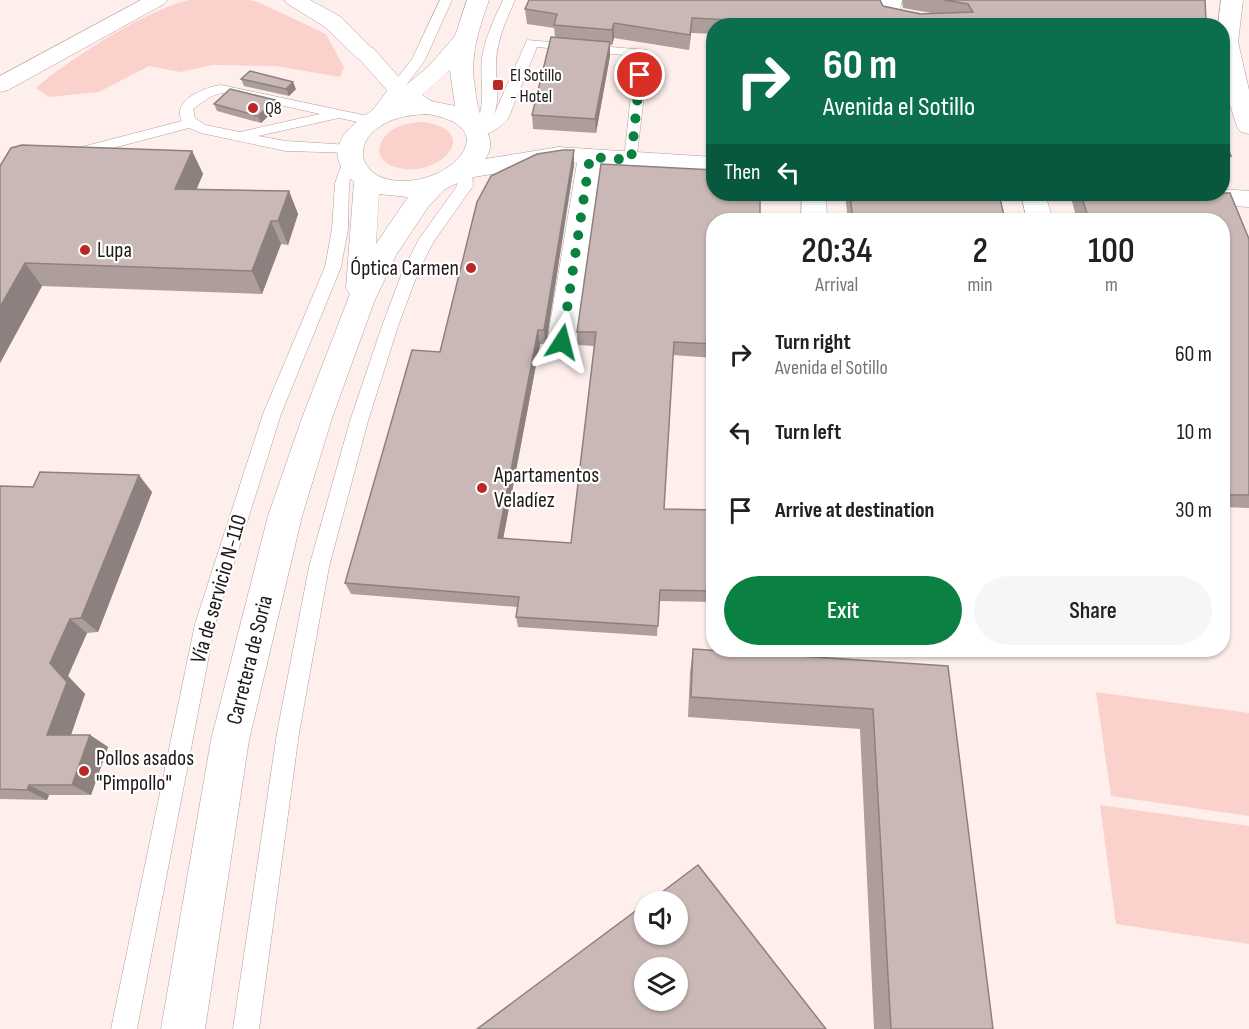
<!DOCTYPE html>
<meta charset="utf-8">
<style>
body{margin:0;font-family:"Sofia Sans Condensed",sans-serif;background:#f6f6f6;color:#202124;height:100vh;display:flex;flex-direction:column;font-size:22px;white-space:nowrap}
*{box-sizing:border-box;margin:0}
p{font-size:20px;color:#757577}
.icon{flex:none;width:33px;height:33px;fill:none;stroke:currentColor;stroke-width:2;stroke-linecap:round;stroke-linejoin:round}
.map{position:relative;flex:1;overflow:hidden}
.drawer{position:absolute;left:706px;top:213px;width:524px;height:444px;display:flex;flex-direction:column;background:#fff;border-radius:24px;box-shadow:0 2px 4px #0004}
.drawer>*{flex:none}
.guide{position:absolute;left:706px;top:18px;width:524px;height:183px;border-radius:24px;box-shadow:0 2px 4px #0004;background:#0b6e4f;color:#fff;overflow:hidden}
.tools{position:absolute;left:634px;top:891px;display:grid;gap:12px}
.tools a{display:grid;place-items:center;width:54px;height:54px;border-radius:50%;background:#fff;box-shadow:0 2px 4px #0004;font-size:30px}
.pin{position:absolute;display:grid;place-items:center;width:51px;height:51px;color:#fff;margin:-26px;border:3px solid #fff;border-radius:50%;box-shadow:0 2px 6px #0007}
.me{position:absolute;width:66px;margin:-33px;rotate:9deg;stroke-linejoin:round;filter:drop-shadow(0 0 4px #0008)}
.turn{display:flex;align-items:center;gap:21px;height:126px;padding:0 18px;font-size:27px}
.turn .icon{width:78px;height:78px;stroke-width:2.5}
.turn b{display:block;font-size:42px;line-height:51px}
.then{display:flex;align-items:center;height:57px;padding:0 18px;background:#0003;gap:12px;font-size:22px}
.eta{display:flex;justify-content:space-evenly;align-items:center;height:102px;text-align:center}
.eta b{font-size:36px;font-weight:600;line-height:42px}
.button{display:flex;gap:12px;margin-top:auto;padding:12px 18px}
.button a{flex:1;height:69px;border-radius:36px;background:#0b8043;color:#fff;font-size:24px;font-weight:600;line-height:69px;text-align:center}
.button a+a{background:#f6f6f6;color:#202124}
ul{padding:0;list-style:none}
li{display:flex;align-items:center;gap:18px;height:78px;padding:0 18px}
li div{flex:1}
li b{display:block;font-size:22px}
li em{font-style:normal}
.map>svg:first-child{display:block}
.green{fill:#fbd1cb}
.lines{fill:none;stroke-linecap:round;stroke-linejoin:round}
.service-casing{stroke:#b09e9c;stroke-width:1}
.minor-casing{stroke:#b09e9c;stroke-width:1}
.tertiary-casing{stroke:#b09e9c;stroke-width:1}
.secondary-casing{stroke:#b09e9c;stroke-width:1}
.trunk-casing{stroke:#b09e9c;stroke-width:1}
.service{fill:#fff;fill-rule:evenodd}
.minor{fill:#fff;fill-rule:evenodd}
.tertiary{fill:#fff;fill-rule:evenodd}
.secondary{fill:#fff;fill-rule:evenodd}
.trunk{fill:#fff;fill-rule:evenodd}
.wall{fill:#ad9e9c}
.shaded-wall{fill:#8d817f}
.building{fill:#c9b8b5;stroke:#8d817f;stroke-width:1.5;fill-rule:evenodd}
.route{stroke:#0b8043;stroke-width:10;stroke-dasharray:0 18}
.poi-dot{fill:#b82925;stroke:#fff;stroke-width:2}
.labels{text-anchor:middle;dominant-baseline:central;stroke-width:4.5;stroke-linejoin:round;paint-order:stroke}
.far-poi-label{font-size:18px;fill:#1f1918;stroke:#fff;text-anchor:start}
.poi-label{font-size:22px;fill:#1f1918;stroke:#fff;text-anchor:start}
.street-label{font-size:22px;fill:#1f1918;stroke:#fff}
</style>
<div class="map">
<svg width="1249" height="1029" viewBox="0 0 1249 1029">
<rect width="100%" height="100%" fill="#feefed"/>
<g class="green">
<path d="M188 0H250L260 3 326 34 344 67 340 77 275 66 213 65 180 72 149 66 99 92 49 97 36 88C69 59 145 11 188 0Z"/>
<path d="M423 122C486 131 437 181 395 167 368 158 380 133 400 126 408 123 415 122 423 122Z"/>
<path d="M1096 692 1249 713V816L1111 796Z"/>
<path d="M1100 805 1249 826V944L1116 924Z"/>
</g>
<g class="lines">
<defs>
<g id="service">
<path d="M440 0H452L425 60 377 124 372 125 339 118 258 136 286 141 350 145 357 150 355 153 286 151 201 133 189 128 71 159 64 154 66 151 182 121C171 100 205 87 221 85L368 116 412 59ZM221 93H228L320 114 240 132 205 125 195 118 193 109 210 97Z"/>
<path d="M503 0H515C506 20 497 40 496 62 495 80 501 100 493 117L527 40 647 50 649 53 636 163 631 165 624 160 635 56 537 47 508 119C500 128 486 138 473 135L471 132C489 105 479 88 482 58 485 38 494 19 503 0Z"/>
<path d="M350 156 357 161 349 183 348 229 341 267 281 414 215 624 137 1029H111L195 624 263 414 325 267 332 229 335 183 343 161Z"/>
<path d="M465 165 472 170 473 186 434 241 419 270 398 326 368 421 329 567 299 733 259 1029H233L277 733 309 567 350 421 382 326 403 270 419 239 457 186 458 170Z"/>
</g>
<g id="minor">
<path d="M880 0H902L900 10 955 19 963 21 966 26H916L880 19 877 14Z"/>
<path d="M1221 0H1243L1238 42 1249 90V134L1241 132 1237 127 1222 79V26H1218Z"/>
<path d="M590 149 599 151 602 157 577 342 572 350 562 353 552 350 547 342 578 157 581 151Z"/>
<path d="M802 194H826L827 220H801Z"/>
<path d="M1021 194H1045L1053 220H1027Z"/>
</g>
<g id="tertiary">
<path d="M559 147 714 157V173L550 161 547 155 550 149Z"/>
<path d="M1222 189 1249 191V207L1164 202 1155 200 1151 194H1222Z"/>
</g>
<g id="secondary">
<path d="M141 0H168L164 4 8 90 0 92V76Z"/>
<path d="M284 0H310L341 17 376 53 373 58 365 60 357 58 325 27 288 4Z"/>
</g>
<path id="trunk" d="M467 0H489C479 29 469 57 475 88 476 99 479 114 484 124 489 138 495 145 485 159L559 147 568 149 571 155 568 161 559 163 468 178 445 189 428 207 396 255 374 302 332 418 302 516 249 740 205 1029H161L211 740 268 516 302 418 350 294 346 288 354 182C310 142 365 118 392 96L354 53 357 48 365 46 373 48 406 85 429 66 455 36ZM450 70 455 106 431 101 422 95ZM426 114C510 126 447 190 391 180 358 174 353 142 382 125 395 117 411 115 426 114ZM379 194 408 197 376 244Z"/>
</defs>
<use href="#service" class="service-casing"/>
<use href="#minor" class="minor-casing"/>
<use href="#tertiary" class="tertiary-casing"/>
<use href="#secondary" class="secondary-casing"/>
<use href="#trunk" class="trunk-casing"/>
<use href="#service" class="service"/>
<use href="#minor" class="minor"/>
<use href="#tertiary" class="tertiary"/>
<use href="#secondary" class="secondary"/>
<use href="#trunk" class="trunk"/>
</g>
<g class="wall">
<path d="M902 0H1205L1206 21 1212 26H714V34L691 33 689 50 614 38 612 45H610V56L596 133 533 129 532 115 555 37 554 28 527 24 525 9 883 6 920 14 931 13 903 8Z"/>
<path d="M241 79 296 89 289 96 244 86Z"/>
<path d="M275 100 278 107 261 123 217 111 214 104Z"/>
<path d="M1222 135 1231 156 1222 169Z"/>
<path d="M574 150V165L546 344H540L503 539 571 543 594 346 578 345 577 332 714 220V358L673 355 664 509 714 510V602L659 601 657 636 518 627 516 617 517 607 351 594 345 583 440 352Z"/>
<path d="M192 151 203 174 196 189 289 191 298 214 288 245 281 244 262 294 42 286 0 363V166Z"/>
<path d="M845 194H999L1005 220H848Z"/>
<path d="M1070 194H1222L1249 239V508L1222 507V220H1077Z"/>
<path d="M0 486 152 492 98 632 87 633 68 676 85 694 71 735H90L108 747 91 795H49L47 800 0 799Z"/>
<path d="M693 649 948 666 993 1029H874L860 729 688 717 690 672Z"/>
</g>
<g class="shaded-wall">
<path d="M692 18 691 33 689 50 690 35Z"/>
<path d="M614 23V38L612 45V30Z"/>
<path d="M610 42V56L596 133 595 119Z"/>
<path d="M293 82 296 89 289 96 286 89Z"/>
<path d="M275 100 278 107 261 123 258 116Z"/>
<path d="M574 150V165L546 344 544 330Z"/>
<path d="M192 151 203 174 187 212 175 189Z"/>
<path d="M289 191 298 214 288 245 278 221Z"/>
<path d="M271 221 281 244 262 294 252 271Z"/>
<path d="M25 263 42 286 0 363V307Z"/>
<path d="M538 330 540 344 501 550 498 538Z"/>
<path d="M139 475 152 492 98 632 81 618Z"/>
<path d="M70 619 87 633 68 676 85 694 67 746 47 735 50 663Z"/>
<path d="M90 735 108 747 91 795 72 785Z"/>
<path d="M29 785 49 795 47 800 27 790Z"/>
</g>
<g class="building">
<path d="M529 0H880L883 6 920 14 973 12 968 4 944 0H1205L1206 21H1212V26H776V22L692 18 690 35 614 23 612 30 554 25 557 14 525 9Z"/>
<path d="M551 37 610 42 595 119 532 115Z"/>
<path d="M250 71 293 82 286 89 241 79Z"/>
<path d="M230 89 275 100 258 116 214 104Z"/>
<path d="M1222 135 1231 156 1222 155Z"/>
<path d="M22 145 192 151 175 189 289 191 278 221H271L252 271 25 263 0 307V166L11 148Z"/>
<path d="M563 150H574L544 330H538L498 538 571 543 596 332H577L601 164 714 170V194H760V220H714V344L674 342 664 509 714 510V591L660 590 658 626 516 617 519 597 345 583 412 350 440 352 477 202 491 176 537 154Z"/>
<path d="M1222 193H1230L1249 239V495H1222V220H1089L1081 194H1222Z"/>
<path d="M850 194H999L1005 220H853Z"/>
<path d="M40 472 139 475 81 618 70 619 50 663 67 682 47 735H90L72 785H29L27 790 0 789V486L33 487Z"/>
<path d="M693 649 948 666 993 1029H891L873 709 691 697Z"/>
<path d="M698 865 826 1029H477L645 904V934H678V902H649ZM645 968H678V1000H645Z"/>
</g>
<g class="lines">
<path class="route" d="M562 342 590 157 631 160 640 75"/>
</g>
<g class="poi-dot">
<rect x="492" y="79" width="12" height="12" rx="3"/>
<circle cx="253" cy="108" r="6"/>
<circle cx="85" cy="250" r="6"/>
<circle cx="471" cy="268" r="6"/>
<circle cx="482" cy="488" r="6"/>
<circle cx="84" cy="771" r="6"/>
</g>
<g class="labels">
<g class="far-poi-label">
<text x="510" y="75">El Sotillo<tspan x="510" dy="21">- Hotel</tspan></text>
<text x="265" y="108">Q8</text>
</g>
<g class="poi-label">
<text x="97" y="250">Lupa</text>
<text x="459" y="268" text-anchor="end">Óptica Carmen</text>
<text x="494" y="475">Apartamentos<tspan x="494" dy="25">Veladíez</tspan></text>
<text x="96" y="758">Pollos asados<tspan x="96" dy="25">"Pimpollo"</tspan></text>
</g>
<g class="street-label">
<text transform="translate(219 589) rotate(-74)">Vía de servicio N-110</text>
<text transform="translate(250 660) rotate(-76)">Carretera de Soria</text>
</g>
</g>
</svg>
<div class="tools">
<a><svg class="icon" aria-label="sound" viewBox="0 0 24 24"><path d="M4 9h4l5-4v14l-5-4H4zM17 9q2 3 0 6"/></svg></a>
<a><svg class="icon" aria-label="layers" viewBox="0 0 24 24"><path d="M12 4l9 5-9 5-9-5zM3 14l9 5 9-5"/></svg></a>
</div>
<div class="pin" style="left:640px;top:75px;background:#d93025"><svg class="icon" aria-label="arrive" viewBox="0 0 24 24"><path d="M6 21V4h12l-3 4 3 4H6"/></svg></div>
<svg class="me" style="left:562px;top:342px" viewBox="-20 -20 40 40"><path d="M0-17L14 15 0 8-14 15z" fill="#0b8043" stroke="#fff" stroke-width="4"/></svg>
<div class="guide">
<div class="turn"><svg class="icon" aria-label="right" viewBox="0 0 24 24"><path d="M7 20v-9h11M14 6l5 5-5 5"/></svg><div><b>60 m</b>Avenida el Sotillo</div></div>
<div class="then">Then<svg class="icon" aria-label="left" viewBox="0 0 24 24"><path d="M17 20v-9H6M10 6l-5 5 5 5"/></svg></div>
</div>
<section class="drawer">
<div class="eta">
<div><b>20:34</b><p>Arrival</p></div>
<div><b>2</b><p>min</p></div>
<div><b>100</b><p>m</p></div>
</div>
<ul>
<li><svg class="icon" aria-label="right" viewBox="0 0 24 24"><path d="M7 20v-9h11M14 6l5 5-5 5"/></svg><div><b>Turn right</b><p>Avenida el Sotillo</p></div><em>60 m</em></li>
<li><svg class="icon" aria-label="left" viewBox="0 0 24 24"><path d="M17 20v-9H6M10 6l-5 5 5 5"/></svg><div><b>Turn left</b></div><em>10 m</em></li>
<li><svg class="icon" aria-label="arrive" viewBox="0 0 24 24"><path d="M6 21V4h12l-3 4 3 4H6"/></svg><div><b>Arrive at destination</b></div><em>30 m</em></li>
</ul>
<div class="button"><a>Exit</a><a>Share</a></div>
</section>
</div>
